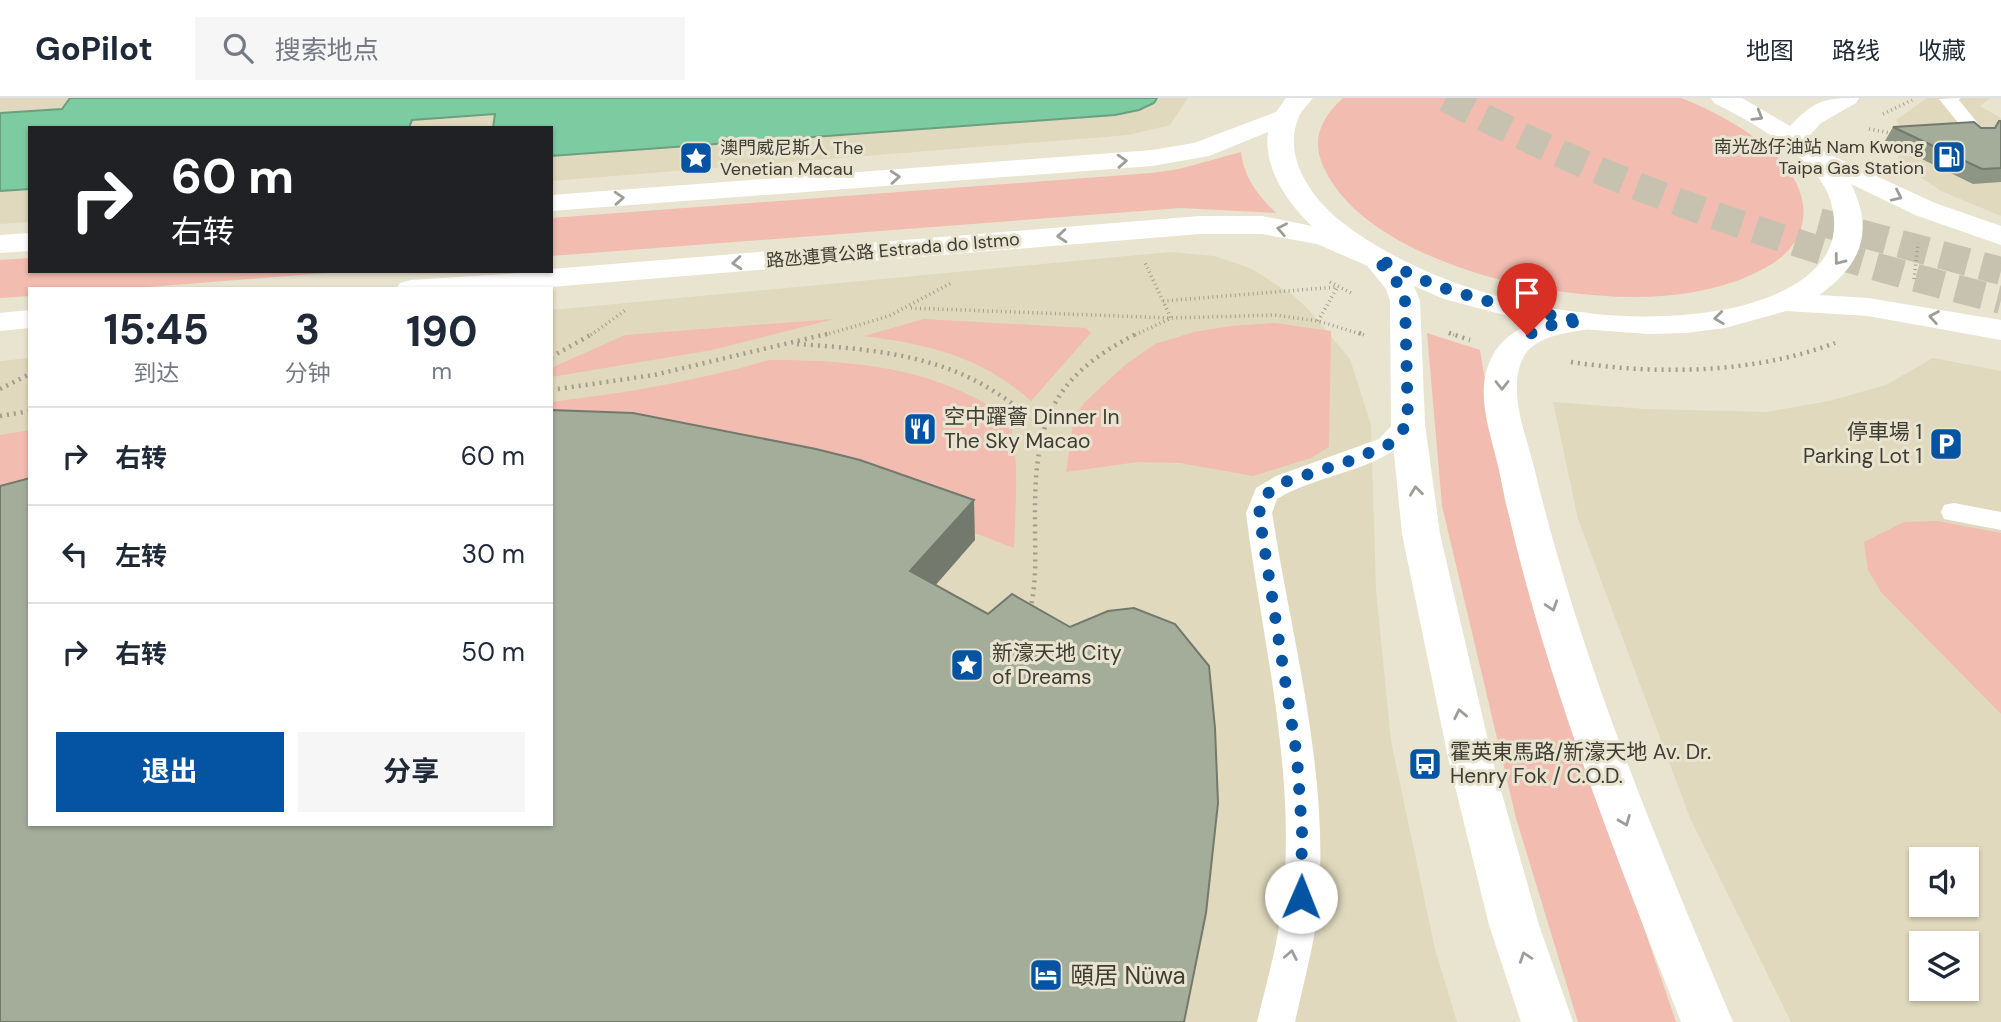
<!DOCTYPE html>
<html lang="zh">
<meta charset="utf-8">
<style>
body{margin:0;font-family:"DM Sans","Noto Sans SC",sans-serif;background:#f6f6f7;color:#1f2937;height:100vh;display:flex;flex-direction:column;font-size:26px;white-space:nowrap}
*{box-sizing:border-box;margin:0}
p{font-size:23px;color:#747a83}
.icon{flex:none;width:38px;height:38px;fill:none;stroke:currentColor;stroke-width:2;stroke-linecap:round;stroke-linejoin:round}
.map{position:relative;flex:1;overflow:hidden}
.sheet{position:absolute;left:28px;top:189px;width:525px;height:539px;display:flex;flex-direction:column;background:#fff;border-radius:0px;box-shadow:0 2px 5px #0004}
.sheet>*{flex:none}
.top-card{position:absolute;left:28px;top:28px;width:525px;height:147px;border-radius:0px;box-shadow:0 2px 5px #0004;background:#202124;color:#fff;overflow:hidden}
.controls{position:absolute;left:1909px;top:749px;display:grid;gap:14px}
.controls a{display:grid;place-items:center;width:70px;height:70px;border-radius:0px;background:#fff;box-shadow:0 2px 5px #0004;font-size:35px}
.pin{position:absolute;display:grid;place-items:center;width:60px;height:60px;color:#fff;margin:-72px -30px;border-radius:50% 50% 50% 0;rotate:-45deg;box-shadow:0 0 7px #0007}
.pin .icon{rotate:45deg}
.me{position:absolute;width:77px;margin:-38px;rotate:1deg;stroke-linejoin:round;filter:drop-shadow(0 0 5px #0008)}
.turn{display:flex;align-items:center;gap:24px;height:147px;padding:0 28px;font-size:32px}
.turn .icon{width:91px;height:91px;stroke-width:2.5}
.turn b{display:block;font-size:49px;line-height:60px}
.eta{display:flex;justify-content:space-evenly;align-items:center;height:119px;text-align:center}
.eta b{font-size:42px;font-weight:700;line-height:49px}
.action{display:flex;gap:14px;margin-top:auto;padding:14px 28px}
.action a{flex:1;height:80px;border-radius:0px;background:#0454a3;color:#fff;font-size:28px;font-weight:700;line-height:80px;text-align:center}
.action a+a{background:#f6f6f7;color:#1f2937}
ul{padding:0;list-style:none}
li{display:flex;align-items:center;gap:21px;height:98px;padding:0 28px;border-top:2px solid #e0e1e3}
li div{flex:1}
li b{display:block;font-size:26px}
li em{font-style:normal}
header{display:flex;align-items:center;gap:42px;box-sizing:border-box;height:98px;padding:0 35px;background:#fff;border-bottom:2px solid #e0e1e3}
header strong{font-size:33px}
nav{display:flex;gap:38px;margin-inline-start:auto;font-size:24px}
.search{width:490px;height:63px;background:#f6f6f7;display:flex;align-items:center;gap:18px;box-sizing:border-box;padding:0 24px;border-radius:0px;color:#747a83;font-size:26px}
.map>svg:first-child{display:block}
.built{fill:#e0d9bd;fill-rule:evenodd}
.green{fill:#f2bcb0}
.water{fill:#7dcba1;stroke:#6aa080;stroke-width:2}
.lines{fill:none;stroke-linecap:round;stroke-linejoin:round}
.primary-tunnel{stroke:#c7c2b0;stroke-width:28;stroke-dasharray:28 14;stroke-linecap:butt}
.path-far1{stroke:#a29e8e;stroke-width:3.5;stroke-dasharray:1 3.5;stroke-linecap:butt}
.path{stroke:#a29e8e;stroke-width:4.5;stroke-dasharray:2 5;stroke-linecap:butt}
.service{fill:#fff;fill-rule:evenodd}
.secondary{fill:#fff;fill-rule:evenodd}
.primary{fill:#fff;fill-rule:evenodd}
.wall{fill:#8d9584}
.shaded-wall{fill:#73796c}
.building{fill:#a4ad9a;stroke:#73796c;stroke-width:2}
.oneway{stroke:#9e9e99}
.route{stroke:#0454a3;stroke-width:12;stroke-dasharray:0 21.6}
.labels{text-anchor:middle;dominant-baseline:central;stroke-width:6;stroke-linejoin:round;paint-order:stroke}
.far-poi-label{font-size:18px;fill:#3e3c33;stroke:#e9e4cf;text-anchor:end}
.far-street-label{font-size:18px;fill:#3e3c33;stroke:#e9e4cf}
.poi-label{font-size:21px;fill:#3e3c33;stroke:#e9e4cf;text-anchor:start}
.near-poi-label{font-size:24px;fill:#3e3c33;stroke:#e9e4cf;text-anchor:start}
</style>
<header>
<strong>GoPilot</strong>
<div class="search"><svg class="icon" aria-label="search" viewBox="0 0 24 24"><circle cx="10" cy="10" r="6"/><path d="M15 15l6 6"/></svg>搜索地点</div>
<nav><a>地图</a><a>路线</a><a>收藏</a></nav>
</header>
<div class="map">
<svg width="2001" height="924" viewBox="0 0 2001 924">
<rect width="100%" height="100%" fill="#e9e4cf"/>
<g class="built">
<path d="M0 0H1188L1170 27 1129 37 551 83V30H30V124L0 126Z"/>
<path d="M1927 0H1990L1980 8 2001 20V118L1941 93 1900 65 1894 47 1907 38 1896 22Z"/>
<path d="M1170 154 1215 158 1252 171 1294 198 1310 213 1350 261 1371 327 1376 492 1391 643 1435 851 1457 924H0V263L30 260V726H551V212Z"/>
<path d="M1933 260 2001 273V924H1791L1690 720 1578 421 1553 304 1645 311 1767 314 1829 303 1886 287ZM1922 761H1967V807H1922ZM1922 845H1967V891H1922Z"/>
</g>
<g class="green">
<path d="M1343 0H1681C1725 17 1797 56 1803 107 1807 143 1781 164 1751 177 1693 203 1626 202 1564 194 1488 185 1363 147 1326 74 1310 44 1319 22 1343 0Z"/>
<path d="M1241 54C1244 80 1258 97 1276 115L1181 110 551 158V120L1151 75 1179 71Z"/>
<path d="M30 160V173H351L123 191H30V198L0 200V162Z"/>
<path d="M834 221 712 252 551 279V270L625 237Z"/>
<path d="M924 221 1086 230 1091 235 1031 303C982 259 928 246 864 238Z"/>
<path d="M1275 225 1331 233 1329 349 1311 360 1253 378 1180 365 1138 364 1066 374 1074 319 1085 304 1125 267 1155 246 1194 234 1231 228Z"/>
<path d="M1427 235 1480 252 1505 404 1602 707 1676 924H1578L1516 720 1442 408Z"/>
<path d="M769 262C841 262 913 267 977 301 989 308 1004 314 1010 327 1020 351 1015 421 1014 450L865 393 551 345V304C626 295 697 283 769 262Z"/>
<path d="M30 332V423L0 431V337Z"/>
<path d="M1937 423 2001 435V616L1881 494 1868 472 1864 444 1904 424Z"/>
</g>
<path class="water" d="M70 0H1157L1154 5 1139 12 1115 17 551 58V30H493L495 16 412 22 409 30H30V91L0 93V15L62 11Z"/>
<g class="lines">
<g class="primary-tunnel">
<path d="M1446 0C1626 95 1805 153 2001 202"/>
<path d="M1819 124 2001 173"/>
</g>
<g class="path-far1">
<path d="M1883 16 1912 2"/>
<path d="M1869 31 1891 35"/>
<path d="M1914 181 1918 145"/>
<path d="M1330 184 1353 196"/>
<path d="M1163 203 1337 189"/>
<path d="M911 210 1171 220 1275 217 1318 223 1364 237"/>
<path d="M1318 223 1337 190"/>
<path d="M1449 235 1454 237"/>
<path d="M591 237 627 211"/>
<path d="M825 237 889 218 953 184"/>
<path d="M1135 237 1171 220 1145 165"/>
</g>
<g class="path">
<path d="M1359 235 1365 237"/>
<path d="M1449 235 1470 242"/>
<path d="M797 246C854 250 913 254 966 278 994 291 1019 310 1043 328"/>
<path d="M551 259 594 235"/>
<path d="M1571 264C1658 277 1752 276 1835 245"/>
<path d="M0 291 30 276"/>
<path d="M551 292 654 277 831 235"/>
<path d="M0 318 30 313"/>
<path d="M1030 512C1037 484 1035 456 1035 427 1034 330 1046 281 1138 235"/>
</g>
<g class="service">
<path d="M1960 0 1959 2 1988 38 1986 42H1972L1939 1Z"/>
<path d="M1408 318 1417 320 1421 326C1389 374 1323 373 1277 401L1272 415C1292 542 1328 669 1319 799 1316 841 1304 883 1295 924H1257C1267 883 1279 842 1283 799 1296 671 1262 542 1246 415L1256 390 1276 378 1379 341 1399 320Z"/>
<path d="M1954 405 2001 414V432L1944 421 1941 414 1944 407Z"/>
</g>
<g class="secondary">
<path d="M1376 151 1386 154 1412 183 1420 203 1425 326 1440 436 1493 664 1539 827 1573 924H1521L1489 827 1449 664 1402 436 1391 326 1390 203 1386 191 1361 160 1366 154Z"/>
<path d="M1583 214 1594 216 1599 223 1594 230C1571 235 1535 236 1523 260 1507 293 1526 336 1534 369 1580 562 1656 742 1733 924H1681C1610 743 1538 563 1499 372 1492 340 1476 300 1488 268 1502 227 1545 220 1583 214Z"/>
</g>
<g class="primary">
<path d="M1286 0H1313C1308 7 1301 12 1298 21 1283 59 1311 99 1339 122 1438 200 1604 235 1727 211 1772 202 1838 177 1834 122 1833 103 1826 88 1814 74 1787 44 1750 23 1714 5L1711 0H1742L1790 28C1815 2 1824 0 1859 0L1856 5 1821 25 1807 40 1824 54 1935 105 2001 128V147L1915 117 1851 86C1875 133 1861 168 1819 197L1868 200 2001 222V242L1868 218 1786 213 1725 230 1686 235 1648 236 1581 231 1508 218 1444 201 1317 146 1262 136H1200L526 191H396L400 185 411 182 551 173V171L1200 118H1262L1312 128C1287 105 1263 69 1268 34L1209 58 1152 68 551 113V97L1152 52 1194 45 1276 14Z"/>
<path d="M30 135V153L0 155V137Z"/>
<path d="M30 212V230L0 233V215Z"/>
</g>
</g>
<path class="wall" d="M2001 23V84L1973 86 1885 43 1893 29 1994 30Z"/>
<path class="shaded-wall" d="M974 402 975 442 913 513 910 473Z"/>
<g class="building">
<path d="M1999 23H2001V70L1982 71 1893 29 1974 24 1981 30H1995Z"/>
<path d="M551 312 633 315 816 351 860 362 974 402 910 473 988 516 1012 496 1070 529 1108 513 1134 510 1175 526 1209 568 1215 630 1218 705 1206 815 1184 924H0V388L30 380V726H551Z"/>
</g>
<defs><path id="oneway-chevron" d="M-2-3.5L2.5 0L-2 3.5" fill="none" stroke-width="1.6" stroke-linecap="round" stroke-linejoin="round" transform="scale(1.75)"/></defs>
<g class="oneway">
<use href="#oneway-chevron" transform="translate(1758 18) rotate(31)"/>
<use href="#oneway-chevron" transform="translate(1122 63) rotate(-4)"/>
<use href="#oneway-chevron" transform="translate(895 79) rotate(-4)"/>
<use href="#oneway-chevron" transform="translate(1897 98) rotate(25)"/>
<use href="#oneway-chevron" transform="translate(619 100) rotate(-4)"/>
<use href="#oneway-chevron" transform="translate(1282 131) rotate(-169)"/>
<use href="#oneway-chevron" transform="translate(1062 138) rotate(175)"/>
<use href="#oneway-chevron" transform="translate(1839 162) rotate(127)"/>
<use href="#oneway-chevron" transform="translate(737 165) rotate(175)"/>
<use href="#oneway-chevron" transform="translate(1934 219) rotate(-170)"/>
<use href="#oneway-chevron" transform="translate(1719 220) rotate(173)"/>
<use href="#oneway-chevron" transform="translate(1502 287) rotate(90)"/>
<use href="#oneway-chevron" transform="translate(1416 393) rotate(-97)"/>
<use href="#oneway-chevron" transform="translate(1552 508) rotate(72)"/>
<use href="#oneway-chevron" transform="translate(1460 616) rotate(-102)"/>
<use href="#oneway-chevron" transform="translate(1625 723) rotate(68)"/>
<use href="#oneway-chevron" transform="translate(1291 857) rotate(-79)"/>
<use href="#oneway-chevron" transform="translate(1525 859) rotate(-109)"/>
</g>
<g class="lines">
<path class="route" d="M1301 799 1302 734 1297 659 1259 415 1265 397 1285 384 1352 362 1388 347 1408 326 1405 203 1401 189 1376 160 1437 188 1507 209 1583 223 1552 227 1527 237"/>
</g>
<defs>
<symbol id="fuel-square" viewBox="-11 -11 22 22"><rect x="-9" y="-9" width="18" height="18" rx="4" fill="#0454a3" stroke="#e9e4cf"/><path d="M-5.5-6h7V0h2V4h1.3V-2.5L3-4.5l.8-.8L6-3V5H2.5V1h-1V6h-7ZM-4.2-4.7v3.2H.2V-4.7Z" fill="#fff"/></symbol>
<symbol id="sight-square" viewBox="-11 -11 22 22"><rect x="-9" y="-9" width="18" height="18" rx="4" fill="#0454a3" stroke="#e9e4cf"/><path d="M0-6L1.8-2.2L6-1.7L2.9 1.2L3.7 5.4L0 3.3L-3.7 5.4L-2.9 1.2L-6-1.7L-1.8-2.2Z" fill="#fff"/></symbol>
<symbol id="restaurant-square" viewBox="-11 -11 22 22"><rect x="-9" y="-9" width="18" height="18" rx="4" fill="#0454a3" stroke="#e9e4cf"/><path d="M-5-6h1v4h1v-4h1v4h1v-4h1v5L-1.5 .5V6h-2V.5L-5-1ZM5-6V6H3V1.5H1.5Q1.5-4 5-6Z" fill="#fff"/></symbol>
<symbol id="parking-square" viewBox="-11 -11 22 22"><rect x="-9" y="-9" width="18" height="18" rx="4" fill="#0454a3" stroke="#e9e4cf"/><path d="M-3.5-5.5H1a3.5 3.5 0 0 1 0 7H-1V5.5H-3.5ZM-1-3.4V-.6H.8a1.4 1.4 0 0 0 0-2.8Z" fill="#fff"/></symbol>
<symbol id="bus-square" viewBox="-11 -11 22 22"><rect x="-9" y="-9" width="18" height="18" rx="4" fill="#0454a3" stroke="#e9e4cf"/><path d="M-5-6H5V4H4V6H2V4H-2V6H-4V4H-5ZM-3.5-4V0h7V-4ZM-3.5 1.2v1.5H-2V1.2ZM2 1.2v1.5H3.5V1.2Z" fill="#fff"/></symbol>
<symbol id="hotel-square" viewBox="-11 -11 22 22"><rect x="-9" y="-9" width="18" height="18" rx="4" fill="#0454a3" stroke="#e9e4cf"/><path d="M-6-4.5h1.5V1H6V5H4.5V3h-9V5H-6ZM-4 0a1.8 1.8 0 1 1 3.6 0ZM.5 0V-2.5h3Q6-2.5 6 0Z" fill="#fff"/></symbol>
</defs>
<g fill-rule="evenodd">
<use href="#fuel-square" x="1930" y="40" width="38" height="38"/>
<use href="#sight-square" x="677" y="41" width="38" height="38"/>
<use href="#restaurant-square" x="901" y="312" width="38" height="38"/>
<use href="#parking-square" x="1927" y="327" width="38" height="38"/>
<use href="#sight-square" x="948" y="548" width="38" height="38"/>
<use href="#bus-square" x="1406" y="647" width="38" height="38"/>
<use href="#hotel-square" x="1027" y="858" width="38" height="38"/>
</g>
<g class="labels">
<g class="far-poi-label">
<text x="1924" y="49">南光氹仔油站 Nam Kwong<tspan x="1924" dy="21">Taipa Gas Station</tspan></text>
<text x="720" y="50" text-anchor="start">澳門威尼斯人 The<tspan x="720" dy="21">Venetian Macau</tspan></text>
</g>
<g class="far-street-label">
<text transform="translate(893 152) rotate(-5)">路氹連貫公路 Estrada do Istmo</text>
</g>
<g class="poi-label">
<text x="944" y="319">空中躍薈 Dinner In<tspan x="944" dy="24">The Sky Macao</tspan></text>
<text x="1922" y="334" text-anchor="end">停車場 1<tspan x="1922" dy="24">Parking Lot 1</tspan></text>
<text x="992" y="555">新濠天地 City<tspan x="992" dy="24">of Dreams</tspan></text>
<text x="1450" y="654">霍英東馬路/新濠天地 Av. Dr.<tspan x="1450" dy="24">Henry Fok / C.O.D.</tspan></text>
</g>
<g class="near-poi-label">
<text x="1070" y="877">頤居 Nüwa</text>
</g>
</g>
</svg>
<div class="controls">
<a><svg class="icon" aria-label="sound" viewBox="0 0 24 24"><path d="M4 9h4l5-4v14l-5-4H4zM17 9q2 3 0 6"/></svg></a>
<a><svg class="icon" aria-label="layers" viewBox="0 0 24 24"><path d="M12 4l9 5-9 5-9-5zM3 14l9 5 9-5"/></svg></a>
</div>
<div class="pin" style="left:1527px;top:237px;background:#d93025"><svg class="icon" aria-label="arrive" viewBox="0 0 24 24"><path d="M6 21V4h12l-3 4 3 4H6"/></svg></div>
<svg class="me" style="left:1301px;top:799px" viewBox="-20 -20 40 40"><circle r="19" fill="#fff"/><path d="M0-13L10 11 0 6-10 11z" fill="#0454a3"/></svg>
<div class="top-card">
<div class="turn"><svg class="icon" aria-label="right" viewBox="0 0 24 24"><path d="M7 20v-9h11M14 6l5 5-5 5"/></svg><div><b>60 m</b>右转</div></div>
</div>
<section class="sheet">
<div class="eta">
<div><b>15:45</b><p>到达</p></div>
<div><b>3</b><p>分钟</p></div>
<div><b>190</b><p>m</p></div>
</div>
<ul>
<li><svg class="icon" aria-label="right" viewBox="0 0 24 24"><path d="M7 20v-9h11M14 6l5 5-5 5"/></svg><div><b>右转</b></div><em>60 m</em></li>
<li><svg class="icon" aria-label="left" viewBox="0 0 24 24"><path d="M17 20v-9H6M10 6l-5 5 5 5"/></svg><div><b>左转</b></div><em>30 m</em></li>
<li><svg class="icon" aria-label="right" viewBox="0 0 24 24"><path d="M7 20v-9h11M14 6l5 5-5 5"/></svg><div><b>右转</b></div><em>50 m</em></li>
</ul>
<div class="action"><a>退出</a><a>分享</a></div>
</section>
</div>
